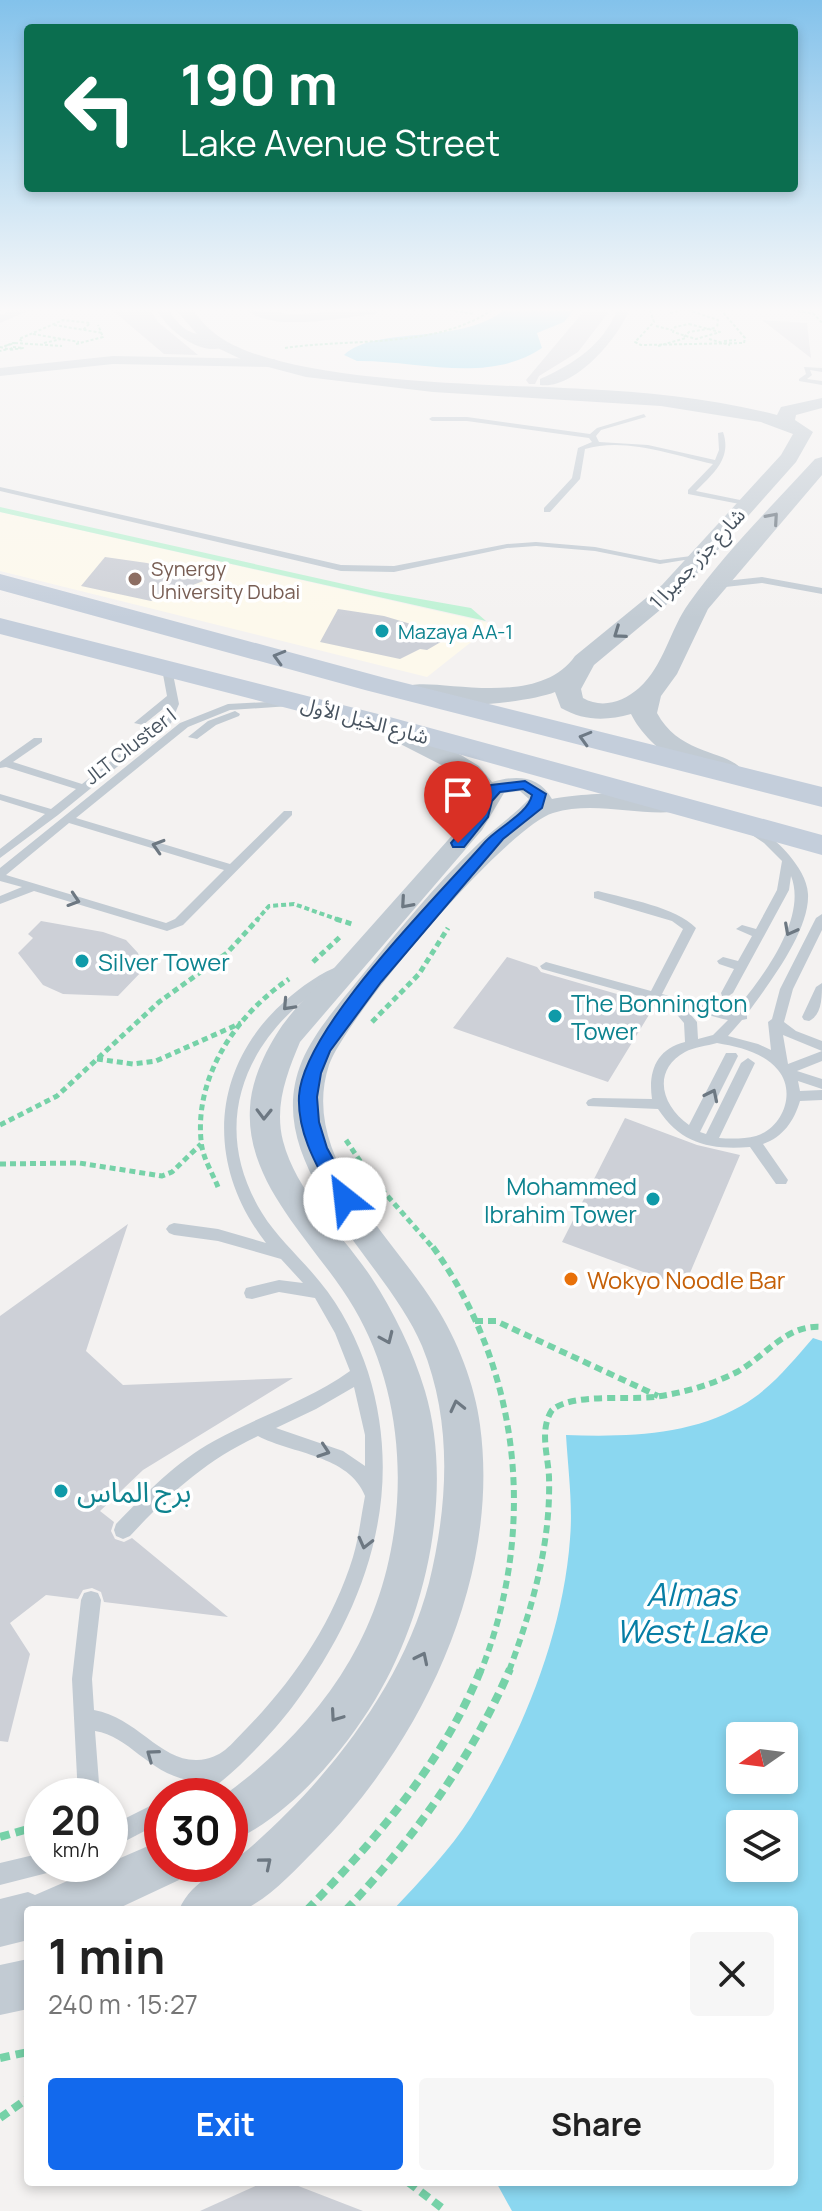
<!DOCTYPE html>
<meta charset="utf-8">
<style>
body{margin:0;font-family:Manrope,"Noto Sans Arabic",sans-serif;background:#f6f6f6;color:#222;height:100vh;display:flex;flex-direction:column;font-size:30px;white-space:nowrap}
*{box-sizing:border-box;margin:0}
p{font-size:26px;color:#767676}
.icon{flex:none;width:44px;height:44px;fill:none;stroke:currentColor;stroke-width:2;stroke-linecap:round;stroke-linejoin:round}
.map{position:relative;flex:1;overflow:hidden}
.details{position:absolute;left:24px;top:1906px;width:774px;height:280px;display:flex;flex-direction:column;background:#fff;border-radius:8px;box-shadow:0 4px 12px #0003}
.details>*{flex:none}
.banner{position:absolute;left:24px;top:24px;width:774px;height:168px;border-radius:8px;box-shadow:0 4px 12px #0003;background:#0b6e4f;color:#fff;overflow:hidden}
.needle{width:52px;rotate:256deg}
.buttons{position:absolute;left:726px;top:1722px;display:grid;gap:16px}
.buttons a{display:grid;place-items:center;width:72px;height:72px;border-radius:8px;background:#fff;box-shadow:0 4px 12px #0003;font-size:40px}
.speed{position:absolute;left:24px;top:1778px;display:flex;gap:16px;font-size:40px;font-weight:700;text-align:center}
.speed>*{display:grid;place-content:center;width:104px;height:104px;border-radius:50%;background:#fff;box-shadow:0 4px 12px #0003;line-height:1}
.speed small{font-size:20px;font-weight:400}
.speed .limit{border:12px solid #d22;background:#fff;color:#111}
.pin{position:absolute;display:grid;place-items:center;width:68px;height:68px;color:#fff;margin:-82px -34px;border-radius:50% 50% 50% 0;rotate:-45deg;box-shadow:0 0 8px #0007}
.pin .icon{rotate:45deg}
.me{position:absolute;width:88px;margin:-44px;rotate:331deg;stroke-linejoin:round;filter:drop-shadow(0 0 6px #0008)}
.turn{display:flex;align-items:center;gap:28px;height:168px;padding:0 24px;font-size:36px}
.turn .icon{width:104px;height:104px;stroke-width:2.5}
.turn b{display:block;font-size:56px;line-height:68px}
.round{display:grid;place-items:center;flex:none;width:84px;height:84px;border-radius:8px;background:#f6f6f6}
.summary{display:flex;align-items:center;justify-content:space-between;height:136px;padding:0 24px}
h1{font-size:48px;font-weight:700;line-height:60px}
.button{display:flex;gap:16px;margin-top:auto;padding:16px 24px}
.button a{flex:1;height:92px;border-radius:8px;background:#1269ed;color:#fff;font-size:32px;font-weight:700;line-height:92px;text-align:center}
.button a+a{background:#f6f6f6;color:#222}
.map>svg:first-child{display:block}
.commercial{fill:#fdf9ec}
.green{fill:#bff2d5}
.water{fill:#8bd7f0;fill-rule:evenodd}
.building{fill:#cdd0d7}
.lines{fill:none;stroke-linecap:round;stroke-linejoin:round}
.path-far4{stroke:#76d2a8;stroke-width:2;stroke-dasharray:3 2;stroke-linecap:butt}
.path-far3{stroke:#76d2a8;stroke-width:4;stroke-dasharray:5 3;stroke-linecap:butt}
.path-far2{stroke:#76d2a8;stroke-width:5;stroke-dasharray:6 4;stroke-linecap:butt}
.path-far1{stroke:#76d2a8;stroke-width:6;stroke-dasharray:8 5;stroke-linecap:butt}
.path{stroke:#76d2a8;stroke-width:8;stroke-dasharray:10 6;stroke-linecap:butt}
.service{fill:#c2cbd3;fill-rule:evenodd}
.minor{fill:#c2cbd3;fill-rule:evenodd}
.tertiary{fill:#c2cbd3;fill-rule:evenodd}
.secondary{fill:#c4cedb;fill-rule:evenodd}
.oneway{stroke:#6d7882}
.oneway2{stroke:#6d7985}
.route{fill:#1269ed;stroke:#0c449a;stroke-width:2}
.education-dot{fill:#8d6e63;stroke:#fff;stroke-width:3}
.culture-dot{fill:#0f9aa8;stroke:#fff;stroke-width:3}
.food-dot{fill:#e8710a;stroke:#fff;stroke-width:3}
.labels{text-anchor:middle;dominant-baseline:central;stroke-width:7;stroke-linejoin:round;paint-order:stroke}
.far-street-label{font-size:20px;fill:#485460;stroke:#fff}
.far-education-label{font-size:20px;fill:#785e54;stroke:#fff;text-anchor:start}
.far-culture-label{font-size:20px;fill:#0d838f;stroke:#fff;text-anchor:start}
.culture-label{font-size:24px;fill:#0d838f;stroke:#fff;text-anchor:start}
.food-label{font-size:24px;fill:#c56008;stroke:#fff;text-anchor:start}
.near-culture-label{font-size:28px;fill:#0d838f;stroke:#fff;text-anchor:start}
.near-water-label{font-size:32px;font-style:italic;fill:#077ea5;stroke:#fff}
</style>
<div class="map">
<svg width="822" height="2211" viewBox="0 0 822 2211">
<rect width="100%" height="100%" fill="#f4f2f1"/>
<path class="commercial" d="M0 512 494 624 427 677 0 571Z"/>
<path class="green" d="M0 507 375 591 471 608 486 621 0 512Z"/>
<g class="water">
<path d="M504 310 573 311 564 322 537 333 542 348C487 385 417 360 357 361L344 355C376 325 460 346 504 310Z"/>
<path d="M813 1338 822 1341V2211H512L496 2182H794V1910H393C420 1881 450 1850 471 1817 522 1735 563 1635 570 1539 573 1505 568 1469 566 1435 624 1437 689 1436 741 1406 770 1390 792 1362 813 1338ZM740 1736H784V1780H740ZM740 1824H784V1868H740Z"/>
</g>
<g class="building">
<path d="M112 310H150L158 322 198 355 164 354Z"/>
<path d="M584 311 608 313 578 352 539 376 535 384H529L526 380Z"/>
<path d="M762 320 807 323 811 358Z"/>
<path d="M105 557 147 563 206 580 151 601 81 586Z"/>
<path d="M338 609 384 616 451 636 427 650 420 649 400 659 320 642Z"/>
<path d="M41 921 103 932 126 940 138 953 143 970 118 996 63 994 43 985 18 953 33 938 28 934Z"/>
<path d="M507 957 537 967 541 972 655 1005 608 1082 453 1028Z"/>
<path d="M625 1118 697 1145 740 1155 684 1287 562 1242Z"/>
<path d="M128 1224 86 1351 123 1385 293 1378 143 1470 100 1511 114 1522 111 1531 115 1539 124 1542 132 1538 228 1617 104 1602 101 1592 92 1588 83 1590 78 1599 46 1595 10 1623 30 1654 8 1742 0 1741V1316Z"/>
<path d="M264 2182H288L363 2211H200Z"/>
</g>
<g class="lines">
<g class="path-far4">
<path d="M450 310 474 314"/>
<path d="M650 310 654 322 635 342 641 345 744 343 745 338 721 310"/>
<path d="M688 310 718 320 717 328"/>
<path d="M717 310H733"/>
<path d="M793 310 814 314 822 323"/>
<path d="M670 313 682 310"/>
<path d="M689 324 720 332 696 339 673 332 675 327Z"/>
<path d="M54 325 103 333"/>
<path d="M656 326 672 330"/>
<path d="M33 334 79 342"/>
<path d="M684 337 689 332 715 328"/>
<path d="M709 339 730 345"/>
<path d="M22 341 19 339 63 320 90 323 83 330"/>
<path d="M724 341 736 340"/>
<path d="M13 343H15L5 346Z"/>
<path d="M15 343 62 346"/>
<path d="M44 343 61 339"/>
<path d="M76 344 103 337 98 325"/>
<path d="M658 346 686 338"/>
<path d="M0 347 8 349 0 351"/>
<path d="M13 347 23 348 9 350Z"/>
<path d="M285 348C352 338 434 349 492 310"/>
</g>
<path class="path-far3" d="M256 921 269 906 294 904 342 921"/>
<g class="path-far2">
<path d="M336 919 352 924"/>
<path d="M313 962 341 936"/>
<path d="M372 1022 419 974 448 928"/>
<path d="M97 1059 133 1064 156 1061 241 1023"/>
<path d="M0 1125 57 1096 159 1002 227 953 258 919"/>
<path d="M346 1140 370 1176 434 1249"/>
<path d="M0 1164 79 1163 162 1176 172 1172 201 1144"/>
<path d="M218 1187C212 1172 202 1157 201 1140 195 1075 237 1014 289 979"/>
</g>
<g class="path-far1">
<path d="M433 1247C522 1371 537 1530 481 1671"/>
<path d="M475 1321H496L658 1396"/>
<path d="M509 1671C532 1609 551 1544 549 1477 548 1455 539 1430 552 1410 572 1393 626 1400 654 1397 683 1393 711 1385 737 1372 766 1356 786 1324 822 1327"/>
</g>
<g class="path">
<path d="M0 1837 42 1825"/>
<path d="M307 1910C377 1838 443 1763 481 1669"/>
<path d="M346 1910C415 1837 470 1761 510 1669"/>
<path d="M0 2058 28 2052"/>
<path d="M0 2118 28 2098"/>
<path d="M408 2182 446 2211"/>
</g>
<g class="service">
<path d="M804 367 822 368V372L810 370 812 375 807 379 822 381V385L799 381V379L806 374Z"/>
<path d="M644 414 646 417 601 430 596 436 599 442 648 445 715 460 719 450 718 433 723 432C732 458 714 473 696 491L750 502V506L688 494V490L713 464C673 455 625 437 585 449L580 479 550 512H544V508L572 478 578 448 592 442 589 438 467 421H432L429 419 432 417H467L590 434 597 428Z"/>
<path d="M0 487 341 565 394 566 507 544 536 542 595 547 660 560 699 555 703 557 660 564 595 551 536 546 507 548 394 572 341 571 0 491Z"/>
<path d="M762 577 822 588V594L762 583 716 588 712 585 716 582Z"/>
<path d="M167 666 172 669 179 704 171 723 58 815 0 858V849L45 814 0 800V794L51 809 76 789 6 767 0 768V762L34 738H42V742L13 762 82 784 163 720 169 704 143 725 134 723 167 696 162 669Z"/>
<path d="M287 701 292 704 290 706 230 710 188 727 76 818 230 864 284 811H292V815L183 925 167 931 34 891 0 904V896L22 887 0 881V868L180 723 228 704ZM69 823 224 870 175 919 166 923 6 875Z"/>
<path d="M235 711 240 714 239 716 216 725 197 739 188 737 208 721Z"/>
<path d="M750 826C765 831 779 843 789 855 798 866 807 879 808 894 810 931 768 985 747 1014V1019L742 1020 728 1036 758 1044 771 1050 768 1022 772 1019 780 989 816 918 822 914V930L793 989 784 1022 796 1031 822 1041V1051L783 1035 788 1064 822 1051V1061L797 1071 822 1079V1089L798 1081 800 1091 822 1090V1100L800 1101C794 1121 783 1137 763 1144L788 1180 786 1184H776L750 1147C710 1150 681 1144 658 1109L588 1106 586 1103 588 1100 593 1098 652 1099C648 1072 656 1049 685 1042L684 1023 668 1004 542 969 540 966 546 962 651 991 683 929 672 921 594 898V892L598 891C627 899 676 907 696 928L662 994 723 1011H735C761 979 808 919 791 876L789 890 733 993 727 997 722 996 721 993 734 969 719 964 717 961 723 957 738 961 752 936 736 929 742 925 756 929 777 890 782 861 764 843 746 831V827ZM686 1009 723 1019 728 1020 713 1035 698 1039 697 1022ZM717 1043C739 1047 763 1052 778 1070 797 1093 782 1128 756 1136 745 1139 730 1139 719 1138L755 1063 748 1058 741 1063 706 1134 700 1132 738 1056 736 1053H726L689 1125C662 1106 651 1071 685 1052 694 1047 707 1046 717 1043Z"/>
<path d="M342 965 346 966 348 969 346 972C255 1021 202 1115 262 1213 278 1239 301 1258 320 1282 341 1307 358 1341 368 1372 406 1493 367 1607 293 1706 274 1731 231 1779 203 1794 196 1798 182 1796 173 1796L177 1789 188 1780C147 1772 129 1736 95 1731L100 1796H78L72 1679 81 1600 84 1593 91 1591 98 1593 101 1600 92 1679 94 1710C136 1717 160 1761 197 1760 222 1759 231 1744 247 1728 294 1680 333 1622 353 1557 359 1537 361 1516 365 1496 349 1455 292 1454 258 1436 206 1460 168 1495 130 1536L123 1539 116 1536 114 1530 116 1524C146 1493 176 1462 214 1441 259 1416 308 1401 350 1371L335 1333 315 1298 279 1292 252 1299 246 1298 244 1293 246 1288 279 1280 303 1283 281 1259 218 1241 174 1235 169 1233 166 1229 169 1225 174 1223 218 1229 266 1243C205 1165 210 1067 285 1001 301 987 321 972 342 965ZM354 1387 365 1435V1466L343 1451 276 1428 316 1409Z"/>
<path d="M822 983C822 997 822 1015 809 1021L804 1020 802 1017 816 987Z"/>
<path d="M162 1800V1822L110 1849V1826Z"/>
<path d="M42 1853V1864H54L51 1872 0 1885V1863Z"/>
</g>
<g class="minor">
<path d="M14 310H30L0 323V315Z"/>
<path d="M157 310H169C189 345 207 328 229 344 205 361 168 331 157 310Z"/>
<path d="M247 310 293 314 381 310 375 314C342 317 274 333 247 310Z"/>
<path d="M617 310H629C618 339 574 390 540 385V379C574 364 603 345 617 310Z"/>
<path d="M113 356 274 359 281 363 274 367 113 364 0 376V368Z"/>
<path d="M375 716 461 755 479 766 492 782C516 775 539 775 552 799 575 794 672 787 686 805 681 811 682 811 673 812 633 815 593 801 553 813 505 828 346 1017 329 1065 299 1156 392 1236 435 1305 457 1339 475 1385 480 1425 501 1578 422 1743 316 1849 295 1870 273 1895 247 1908 230 1916 198 1910 179 1910 192 1878 228 1868 252 1846 329 1778 403 1684 429 1583 448 1505 453 1422 422 1346 386 1259 258 1166 302 1061 315 1031 339 1004 359 979 397 932 435 885 479 843 495 828 514 815 529 799L520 791 504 793 482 830 300 1042C287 1073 274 1106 283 1141 297 1194 341 1232 371 1277 394 1312 413 1351 425 1391 454 1489 427 1614 375 1700 342 1754 289 1817 230 1842V1796H223C273 1760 319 1714 350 1660 411 1557 415 1411 354 1308 318 1246 245 1186 250 1108 251 1083 263 1056 276 1035 291 1010 316 988 335 967 378 919 421 870 464 822 473 804 477 793 463 776L367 727 364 722 367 717Z"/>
<path d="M162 1840V1864H185L179 1880 115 1910H28V1940L0 1947V1899L28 1892 35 1895Z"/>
<path d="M28 1959V2009L0 2015V1965Z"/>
</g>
<path class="tertiary" d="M176 310H192C199 317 205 326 213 332 275 385 499 384 584 389 649 392 714 399 777 415L781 407 822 398V408L796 415 795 420 813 432 796 462 678 595 594 665 581 689 583 698C602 709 623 702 639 688 664 666 670 629 689 603 726 551 772 506 815 459L822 457V475L708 609 677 674 661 696 657 713C680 756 728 750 742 770L738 776C700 786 647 747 631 714 606 721 584 721 561 708L555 692C528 703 423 715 405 689 417 671 534 715 575 656L662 585 781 455 793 434 761 422 661 406 433 392 306 377 245 361 203 341Z"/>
<g class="secondary">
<path d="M0 574 385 678 822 787V807L365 690 0 590Z"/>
<path d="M0 618 386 716 822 835V855L364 728 0 634Z"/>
</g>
</g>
<defs><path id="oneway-chevron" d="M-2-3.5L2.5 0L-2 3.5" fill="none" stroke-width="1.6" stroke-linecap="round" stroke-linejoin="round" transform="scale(2)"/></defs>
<g class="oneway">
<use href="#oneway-chevron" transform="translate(773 518) rotate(-49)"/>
<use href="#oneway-chevron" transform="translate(619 633) rotate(145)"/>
<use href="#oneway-chevron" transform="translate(158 846) rotate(-163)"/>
<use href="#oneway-chevron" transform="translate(74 900) rotate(18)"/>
<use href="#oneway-chevron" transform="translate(406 903) rotate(131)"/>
<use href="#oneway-chevron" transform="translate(790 930) rotate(118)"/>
<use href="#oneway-chevron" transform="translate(288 1005) rotate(133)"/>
<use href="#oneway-chevron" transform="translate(712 1095) rotate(-64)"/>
<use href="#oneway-chevron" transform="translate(264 1114) rotate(91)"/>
<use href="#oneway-chevron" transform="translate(387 1338) rotate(66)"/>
<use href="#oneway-chevron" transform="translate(457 1406) rotate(-103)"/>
<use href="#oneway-chevron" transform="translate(324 1451) rotate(19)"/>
<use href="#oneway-chevron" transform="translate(365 1543) rotate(104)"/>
<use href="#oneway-chevron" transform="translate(422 1658) rotate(-64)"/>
<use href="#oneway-chevron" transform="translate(336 1716) rotate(125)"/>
<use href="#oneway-chevron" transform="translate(152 1755) rotate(-144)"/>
<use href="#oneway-chevron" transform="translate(266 1863) rotate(-40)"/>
</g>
<g class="oneway2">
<use href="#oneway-chevron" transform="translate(279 657) rotate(-164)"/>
<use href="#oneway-chevron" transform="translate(585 738) rotate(-164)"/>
</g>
<linearGradient id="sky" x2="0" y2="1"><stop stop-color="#83c2eb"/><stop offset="0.5" stop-color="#faf9f9"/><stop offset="1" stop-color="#faf9f9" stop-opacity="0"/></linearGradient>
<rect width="822" height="619" fill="url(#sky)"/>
<path class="route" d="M525 781 546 794 542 808 503 839 381 982 330 1051 321 1073 317 1097 319 1122 327 1148 355 1199 345 1207 338 1205C320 1171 297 1136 299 1096 303 1028 438 896 485 842 498 827 528 814 532 795L523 789 500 792 492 801 488 817 464 847H453L451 843 474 816 478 800 491 785Z"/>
<circle class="education-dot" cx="135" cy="579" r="8"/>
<g class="culture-dot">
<circle cx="382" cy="631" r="8"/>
<circle cx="82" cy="961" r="8"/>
<circle cx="555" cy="1016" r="8"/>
<circle cx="653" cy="1199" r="8"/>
<circle cx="61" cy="1491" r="8"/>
</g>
<circle class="food-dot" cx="571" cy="1279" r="8"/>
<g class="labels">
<g class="far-street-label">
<text transform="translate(697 558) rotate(-47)">شارع جزر جميرا 1</text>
<text transform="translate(365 720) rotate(15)">شارع الخيل الأول</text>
<text transform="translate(130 746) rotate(-38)">JLT Cluster I</text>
</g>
<g class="far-education-label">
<text x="151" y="568">Synergy<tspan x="151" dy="23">University Dubai</tspan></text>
</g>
<g class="far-culture-label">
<text x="398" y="631">Mazaya AA-1</text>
</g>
<g class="culture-label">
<text x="98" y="961">Silver Tower</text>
<text x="571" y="1002">The Bonnington<tspan x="571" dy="28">Tower</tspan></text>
<text x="637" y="1185" text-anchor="end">Mohammed<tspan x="637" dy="28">Ibrahim Tower</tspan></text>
</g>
<g class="food-label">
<text x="587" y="1279">Wokyo Noodle Bar</text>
</g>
<g class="near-culture-label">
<text x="77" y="1491">برج الماس</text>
</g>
<g class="near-water-label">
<text x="691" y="1594">Almas<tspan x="691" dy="37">West Lake</tspan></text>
</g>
</g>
</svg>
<div class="buttons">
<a><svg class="needle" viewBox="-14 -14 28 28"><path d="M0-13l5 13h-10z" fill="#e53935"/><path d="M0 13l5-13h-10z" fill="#767676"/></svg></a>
<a><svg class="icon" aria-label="layers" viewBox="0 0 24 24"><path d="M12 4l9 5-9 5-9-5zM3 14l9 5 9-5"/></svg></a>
</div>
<div class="speed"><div>20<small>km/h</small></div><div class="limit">30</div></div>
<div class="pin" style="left:458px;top:843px;background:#d93025"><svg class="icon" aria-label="arrive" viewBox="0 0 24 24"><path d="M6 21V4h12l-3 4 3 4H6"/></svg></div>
<svg class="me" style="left:345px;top:1199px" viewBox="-20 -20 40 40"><circle r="19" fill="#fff"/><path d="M0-13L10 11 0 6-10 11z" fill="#1269ed"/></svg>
<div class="banner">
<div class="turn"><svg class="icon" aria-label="left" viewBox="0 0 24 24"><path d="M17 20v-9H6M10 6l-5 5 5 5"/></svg><div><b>190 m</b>Lake Avenue Street</div></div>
</div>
<section class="details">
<div class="summary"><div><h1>1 min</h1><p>240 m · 15:27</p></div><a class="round"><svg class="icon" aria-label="close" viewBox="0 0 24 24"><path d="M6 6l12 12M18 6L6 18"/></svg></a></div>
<div class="button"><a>Exit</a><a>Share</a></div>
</section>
</div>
